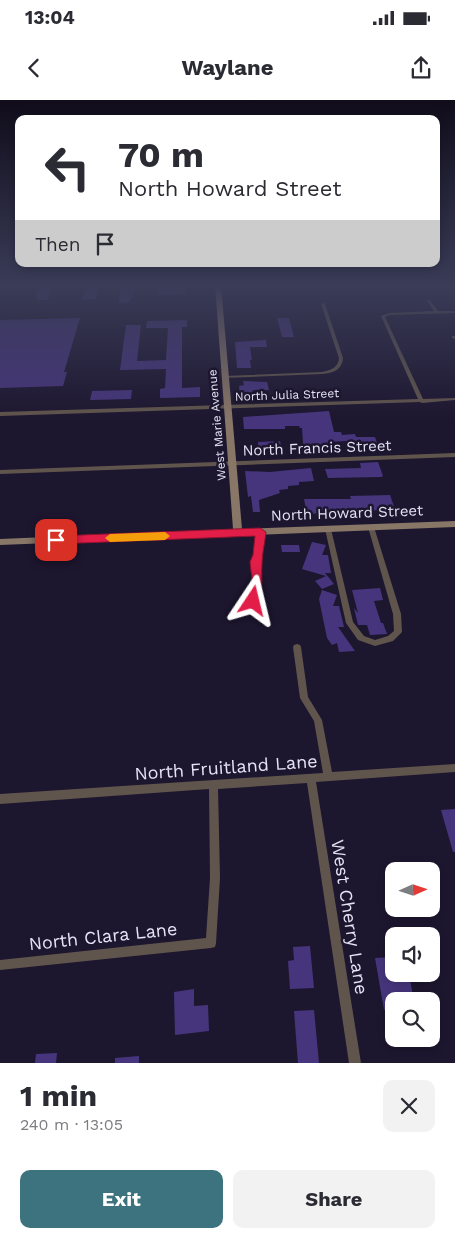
<!DOCTYPE html>
<meta charset="utf-8">
<style>
body{margin:0;font-family:"Work Sans",sans-serif;background:#f2f2f3;color:#2b2b33;height:100vh;display:flex;flex-direction:column;font-size:19px;white-space:nowrap}
*{box-sizing:border-box;margin:0}
p{font-size:16px;color:#7c7c81}
.icon{flex:none;width:28px;height:28px;fill:none;stroke:currentColor;stroke-width:2;stroke-linecap:round;stroke-linejoin:round}
.map{position:relative;height:963px;overflow:hidden}
.panel{display:flex;flex-direction:column;background:#fff;flex:1}
.panel>*{flex:none}
.guide{position:absolute;left:15px;top:15px;width:425px;height:152px;border-radius:10px;box-shadow:0 2px 8px #0003;background:#fff;color:#2b2b33;overflow:hidden}
.needle{width:32px;rotate:87deg}
.buttons{position:absolute;left:385px;top:762px;display:grid;gap:10px}
.buttons a{display:grid;place-items:center;width:55px;height:55px;border-radius:10px;background:#fff;box-shadow:0 2px 8px #0003;font-size:25px}
.pin{position:absolute;display:grid;place-items:center;width:42px;height:42px;color:#fff;margin:-21px;border-radius:10px;box-shadow:0 2px 8px #0006}
.me{position:absolute;width:55px;margin:-28px;rotate:10deg;stroke-linejoin:round;filter:drop-shadow(0 0 4px #0008)}
.turn{display:flex;align-items:center;gap:18px;height:105px;padding:0 20px;font-size:22px}
.turn .icon{width:65px;height:65px;stroke-width:2.5}
.turn b{display:block;font-size:35px;line-height:42px}
.then{display:flex;align-items:center;height:48px;padding:0 20px;background:#0003;gap:10px;font-size:19px}
.round{display:grid;place-items:center;flex:none;width:52px;height:52px;border-radius:10px;background:#f2f2f3}
.overview{display:flex;align-items:center;justify-content:space-between;height:85px;padding:0 20px}
h1{font-size:30px;font-weight:700;line-height:38px}
.cta{display:flex;gap:10px;margin-top:auto;padding:10px 20px}
.cta a{flex:1;height:58px;border-radius:10px;background:#3d737f;color:#fff;font-size:20px;font-weight:700;line-height:58px;text-align:center}
.cta a+a{background:#f2f2f3;color:#2b2b33}
.status{display:flex;justify-content:space-between;align-items:center;height:35px;padding:0 25px;background:#fff;direction:ltr}
.status svg{height:14px;fill:currentColor}
header{display:flex;justify-content:space-between;align-items:center;height:65px;padding:0 20px;background:#fff;font-size:22px;font-weight:700}
.map>svg:first-child{display:block}
.building{fill:#46357c}
.lines{fill:none;stroke-linecap:round;stroke-linejoin:round}
.street{fill:#60554c;fill-rule:evenodd}
.secondary{fill:#887667;fill-rule:evenodd}
.route{fill:#e11d48;stroke:#92132f}
.slow{fill:#f59e0b}
.labels{text-anchor:middle;dominant-baseline:central;stroke-width:5;stroke-linejoin:round;paint-order:stroke}
.far-street-label{font-size:12px;fill:#e6e3f5;stroke:#1d162f}
.street-label{font-size:15px;fill:#e6e3f5;stroke:#1d162f}
.near-street-label{font-size:18px;fill:#e6e3f5;stroke:#1d162f}
</style>
<div class="status"><b>13:04</b><svg viewBox="0 0 49 12"><path d="M0 12V9h3v3zM5 12V6h3v6zM10 12V3h3v9zM15 12V0h3v12zM26 1h20v11H26zM47 4h2v5h-2z"/></svg></div>
<header><svg class="icon" aria-label="back" viewBox="0 0 24 24"><path d="M15 5l-7 7 7 7"/></svg>Waylane<svg class="icon" aria-label="share" viewBox="0 0 24 24"><path d="M12 15V3M7 8l5-5 5 5M5 13v7h14v-7"/></svg></header>
<div class="map">
<svg width="455" height="963" viewBox="0 0 455 963">
<rect width="100%" height="100%" fill="#1d162f"/>
<g class="building">
<path d="M39 185H52L48 200H37L38 197H35Z"/>
<path d="M86 185H99L96 199 82 200Z"/>
<path d="M158 185H186V194L157 195Z"/>
<path d="M133 187 132 199H130V202L119 203 120 188Z"/>
<path d="M80 218 64 272H67L63 286 0 288V220Z"/>
<path d="M277 218H289L294 237H282Z"/>
<path d="M187 220V227H182V288L200 287V297L160 298V289L165 288 166 269 120 270 126 225H141L137 261 166 260 168 228H146L147 221Z"/>
<path d="M266 240 267 247H250L252 260H250L251 268H237L235 242Z"/>
<path d="M243 281 267 282 269 290H253L251 298H243L242 295H240L239 286 244 285Z"/>
<path d="M132 290 131 299 90 300 92 291Z"/>
<path d="M329 311 334 332H341L342 335 355 334 356 337H375L377 343H372L373 347 351 348 346 341 329 342 330 345H314L315 349H308L307 344H303L302 328H300L299 326H285V329H244L243 317Z"/>
<path d="M280 341 282 350 259 351 258 342Z"/>
<path d="M378 362 383 376 381 377 328 378 325 369 361 368 360 363Z"/>
<path d="M311 368 314 381 299 382V385L288 386V389L279 390 280 393 259 400 260 412H253L251 396 248 397 245 371 270 372Z"/>
<path d="M390 395 395 409 365 411V413H358L360 419 353 420 351 412 307 414 304 399H351L350 396Z"/>
<path d="M312 442 326 445 322 455H328L331 473H325L334 484 322 489 315 481 326 476 302 469Z"/>
<path d="M281 445H299L300 452H282Z"/>
<path d="M380 488 383 500 374 501 381 523H383L387 534 370 535 367 525H358L354 508 358 513 352 490Z"/>
<path d="M322 490 337 495 333 506H339L344 527H338L355 551 339 552 337 543 332 545 327 538 319 499Z"/>
<path d="M455 709V752H453L441 710Z"/>
<path d="M310 846 314 888 290 889 288 861 294 860 293 847Z"/>
<path d="M394 857V874H409L414 901H394V910H384L375 858Z"/>
<path d="M194 889V906L208 905 209 931 175 935 174 892Z"/>
<path d="M314 910 319 963H298L294 911Z"/>
<path d="M57 953 56 963H35L36 954Z"/>
<path d="M139 956V963H115V958Z"/>
</g>
<g class="lines">
<g class="street">
<path d="M429 200H430L438 211H455V213L389 215 385 217 423 299 455 298V300L422 303 420 302 0 316V312L418 299 381 216 389 213 434 211 427 201Z"/>
<path d="M323 203 325 204 343 258C342 270 333 273 322 274L222 278V277L224 276 322 272C331 270 338 268 339 258L321 204Z"/>
<path d="M452 236H455V239L452 238Z"/>
<path d="M455 353V357L0 374V370Z"/>
<path d="M369 425H371L374 427 401 514 402 532 393 541 375 546 358 540 346 523 325 429 328 427 331 429 353 522 364 536 375 540 388 536 394 531 393 514 368 427Z"/>
<path d="M258 430H260L263 432 262 455 259 462 261 479 257 501 256 503H250L249 501 255 479 253 462 256 455Z"/>
<path d="M297 544 300 545 301 547 308 597 322 620 332 672 455 664V672L316 682 361 963H349L307 683 218 689 220 778 216 843 215 847 211 848 0 870V860L206 838 210 778 209 689 0 704V694L323 673 314 621 300 598 293 547 294 545Z"/>
</g>
<path class="secondary" d="M215 185H221L242 429 455 421V427L0 445V439L233 429Z"/>
</g>
<linearGradient id="sky" x2="0" y2="1"><stop stop-color="#100c1a"/><stop offset="0.58" stop-color="#3a3c58"/><stop offset="1" stop-color="#3a3c58" stop-opacity="0"/></linearGradient>
<rect width="455" height="320" fill="url(#sky)"/>
<path class="route" d="M260 428 266 432C265 442 262 454 262 464 261 478 264 490 257 504H249L247 501 252 479 250 462 253 455 255 436 56 444 51 440 56 436Z"/>
<path class="slow" d="M165 432 170 436 165 440 110 442 105 438 110 434Z"/>
<g class="labels">
<g class="far-street-label">
<text transform="translate(287 295) rotate(-2)">North Julia Street</text>
<text transform="translate(217 325) rotate(-95)">West Marie Avenue</text>
</g>
<g class="street-label">
<text transform="translate(317 348) rotate(-2)">North Francis Street</text>
<text transform="translate(347 413) rotate(-2)">North Howard Street</text>
</g>
<g class="near-street-label">
<text transform="translate(226 667) rotate(-4)">North Fruitland Lane</text>
<text transform="translate(350 817) rotate(81)">West Cherry Lane</text>
<text transform="translate(103 836) rotate(-6)">North Clara Lane</text>
</g>
</g>
</svg>
<div class="buttons">
<a><svg class="needle" viewBox="-14 -14 28 28"><path d="M0-13l5 13h-10z" fill="#e53935"/><path d="M0 13l5-13h-10z" fill="#7c7c81"/></svg></a>
<a><svg class="icon" aria-label="sound" viewBox="0 0 24 24"><path d="M4 9h4l5-4v14l-5-4H4zM17 9q2 3 0 6"/></svg></a>
<a><svg class="icon" aria-label="search" viewBox="0 0 24 24"><circle cx="10" cy="10" r="6"/><path d="M15 15l6 6"/></svg></a>
</div>
<div class="pin" style="left:56px;top:440px;background:#d93025"><svg class="icon" aria-label="arrive" viewBox="0 0 24 24"><path d="M6 21V4h12l-3 4 3 4H6"/></svg></div>
<svg class="me" style="left:253px;top:501px" viewBox="-20 -20 40 40"><path d="M0-17L14 15 0 8-14 15z" fill="#e11d48" stroke="#fff" stroke-width="4"/></svg>
<div class="guide">
<div class="turn"><svg class="icon" aria-label="left" viewBox="0 0 24 24"><path d="M17 20v-9H6M10 6l-5 5 5 5"/></svg><div><b>70 m</b>North Howard Street</div></div>
<div class="then">Then<svg class="icon" aria-label="arrive" viewBox="0 0 24 24"><path d="M6 21V4h12l-3 4 3 4H6"/></svg></div>
</div>
</div>
<section class="panel">
<div class="overview"><div><h1>1 min</h1><p>240 m · 13:05</p></div><a class="round"><svg class="icon" aria-label="close" viewBox="0 0 24 24"><path d="M6 6l12 12M18 6L6 18"/></svg></a></div>
<div class="cta"><a>Exit</a><a>Share</a></div>
</section>
